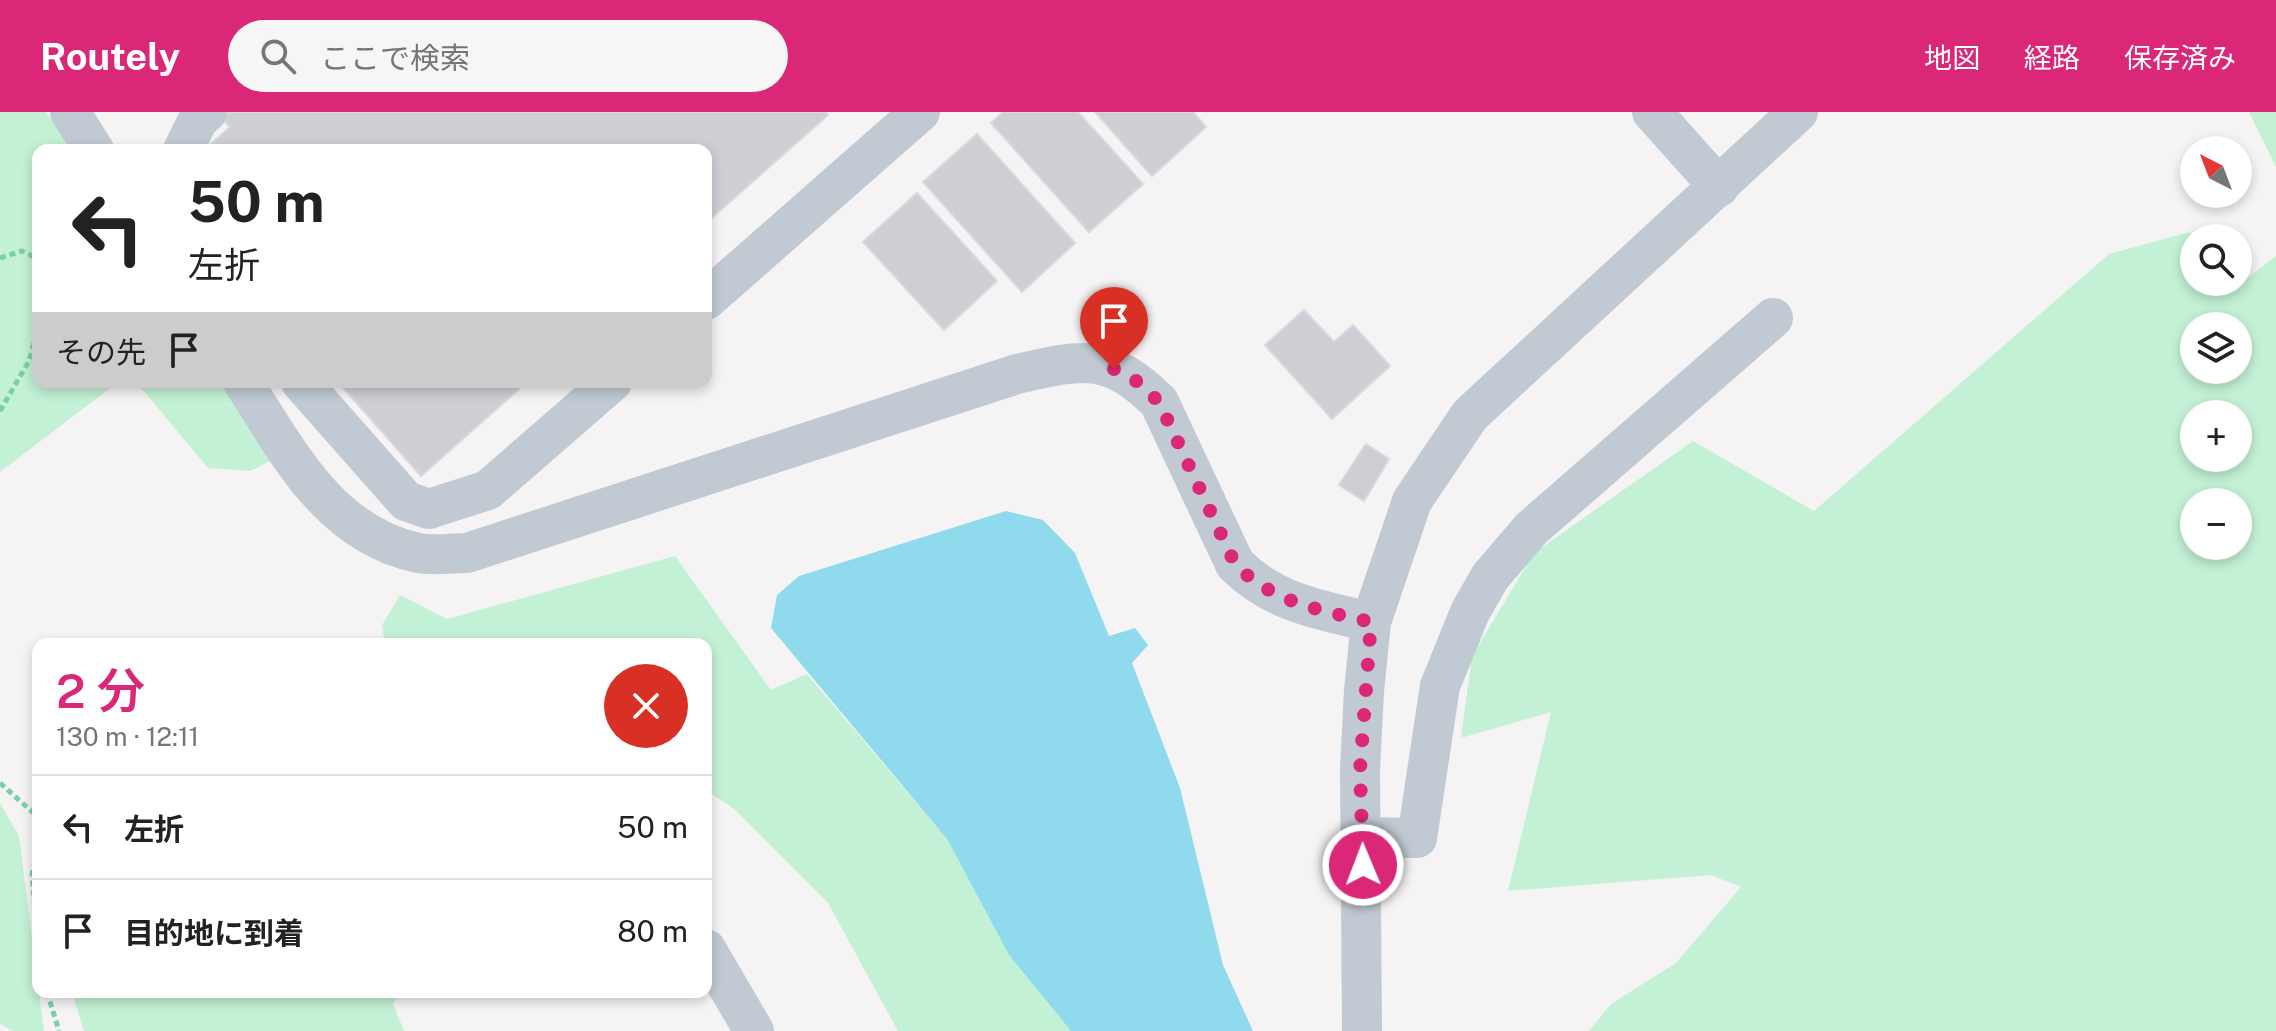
<!DOCTYPE html>
<html lang="ja">
<meta charset="utf-8">
<style>
body{margin:0;font-family:"Public Sans","Noto Sans JP",sans-serif;background:#f6f6f6;color:#222;height:100vh;display:flex;flex-direction:column;font-size:30px;white-space:nowrap}
*{box-sizing:border-box;margin:0}
p{font-size:26px;color:#767676}
.icon{flex:none;width:44px;height:44px;fill:none;stroke:currentColor;stroke-width:2;stroke-linecap:round;stroke-linejoin:round}
.map{position:relative;flex:1;overflow:hidden}
.drawer{position:absolute;left:32px;top:526px;width:680px;height:360px;display:flex;flex-direction:column;background:#fff;border-radius:16px;box-shadow:0 4px 12px #0003}
.drawer>*{flex:none}
.top-card{position:absolute;left:32px;top:32px;width:680px;height:244px;border-radius:16px;box-shadow:0 4px 12px #0003;background:#fff;color:#222;overflow:hidden}
.needle{width:52px;rotate:318deg}
.controls{position:absolute;left:2180px;top:24px;display:grid;gap:16px}
.controls a{display:grid;place-items:center;width:72px;height:72px;border-radius:50%;background:#fff;box-shadow:0 4px 12px #0003;font-size:40px}
.pin{position:absolute;display:grid;place-items:center;width:68px;height:68px;color:#fff;margin:-82px -34px;border-radius:50% 50% 50% 0;rotate:-45deg;box-shadow:0 0 8px #0007}
.pin .icon{rotate:45deg}
.me{position:absolute;width:88px;margin:-44px;rotate:359deg;stroke-linejoin:round;filter:drop-shadow(0 0 6px #0008)}
.turn{display:flex;align-items:center;gap:28px;height:168px;padding:0 24px;font-size:36px}
.turn .icon{width:104px;height:104px;stroke-width:2.5}
.turn b{display:block;font-size:56px;line-height:68px}
.then{display:flex;align-items:center;height:76px;padding:0 24px;background:#0003;gap:16px;font-size:30px}
.round{display:grid;place-items:center;flex:none;width:84px;height:84px;border-radius:42px;background:#f6f6f6}
.overview{display:flex;align-items:center;justify-content:space-between;height:136px;padding:0 24px}
h1{font-size:48px;font-weight:600;line-height:60px;color:#db2777}
ul{padding:0;list-style:none}
li{display:flex;align-items:center;gap:24px;height:104px;padding:0 24px;border-top:2px solid #e0e0e0}
li div{flex:1}
li b{display:block;font-size:30px}
li em{font-style:normal}
header{display:flex;align-items:center;gap:48px;box-sizing:border-box;height:112px;padding:0 40px;background:#db2777;color:#fff}
header strong{font-size:38px}
nav{display:flex;gap:44px;margin-inline-start:auto;font-size:28px}
.search{width:560px;height:72px;background:#f6f6f6;display:flex;align-items:center;gap:20px;box-sizing:border-box;padding:0 28px;border-radius:44px;color:#767676;font-size:30px}
.map>svg:first-child{display:block}
.green{fill:#c3f1d5;fill-rule:evenodd}
.water{fill:#90daee}
.building{fill:#cdcfd5;stroke:#d7d9de;stroke-width:2}
.lines{fill:none;stroke-linecap:round;stroke-linejoin:round}
.path{stroke:#7ad0a6;stroke-width:5;stroke-dasharray:6 4;stroke-linecap:butt}
.minor{stroke:#c1cad2;stroke-width:40}
.route{stroke:#db2777;stroke-width:14;stroke-dasharray:0 25.2}
</style>
<header>
<strong>Routely</strong>
<div class="search"><svg class="icon" aria-label="search" viewBox="0 0 24 24"><circle cx="10" cy="10" r="6"/><path d="M15 15l6 6"/></svg>ここで検索</div>
<nav><a>地図</a><a>経路</a><a>保存済み</a></nav>
</header>
<div class="map">
<svg width="2276" height="919" viewBox="0 0 2276 919">
<rect width="100%" height="100%" fill="#f5f3f3"/>
<g class="green">
<path d="M0 0H46L71 38H38V270H118L0 360Z"/>
<path d="M2249 0H2276V55Z"/>
<path d="M2190 120 2195 126 2194 170H2231L2236 175 2276 144V919H1589L1611 892 1676 851 1741 775 1711 763 1508 779 1551 600 1461 626 1472 544 1534 441 1693 329 1814 399 2109 142ZM2194 214H2238V258H2194ZM2194 302H2238V346H2194ZM2194 390H2238V434H2194Z"/>
<path d="M136 270H224L274 347 250 359 208 356Z"/>
<path d="M675 444 771 578 807 562 947 727 1009 843 1071 919H898L828 791 734 697 706 678V532H385L382 513 400 483 447 507Z"/>
<path d="M0 691 19 724 44 919H13L0 912Z"/>
<path d="M72 880H401L393 892 404 919H84Z"/>
</g>
<path class="water" d="M1006 399 1043 408 1075 441 1109 524 1135 516 1148 533 1132 551 1180 676 1223 853 1253 919H1071L1009 843 947 727 771 516 777 483 799 464Z"/>
<g class="building">
<path d="M229 0H825L828 3 706 111V38H204L230 15 222 6Z"/>
<path d="M1003 0H1078L1143 72 1089 120 991 11Z"/>
<path d="M1095 0H1193L1206 15 1152 64Z"/>
<path d="M977 22 1075 131 1022 180 923 70Z"/>
<path d="M917 81 997 169 944 218 863 130Z"/>
<path d="M1304 198 1334 230 1353 213 1390 254 1332 307 1265 233Z"/>
<path d="M338 270H527L421 364Z"/>
<path d="M1366 332 1389 347 1364 389 1339 373Z"/>
</g>
<g class="lines">
<g class="path">
<path d="M0 146 22 139 38 147"/>
<path d="M0 299 29 249 38 216"/>
<path d="M0 671 38 705"/>
<path d="M38 739 32 762 38 834"/>
<path d="M47 880 59 919"/>
</g>
<g class="minor">
<path d="M70 0 94 38"/>
<path d="M1652 0 1719 75"/>
<path d="M183 38 198 8 207 0"/>
<path d="M706 188 920 0"/>
<path d="M243 270C288 340 329 422 418 441 433 444 451 441 467 441L1017 262C1082 247 1108 240 1159 290L1235 452C1274 491 1320 498 1371 510"/>
<path d="M301 270 406 389 429 397 488 378 612 270"/>
<path d="M1363 725 1417 726 1440 574 1470 500 1490 465 1531 417 1773 206"/>
<path d="M706 837 754 919"/>
<path d="M1362 919 1360 658 1364 579 1371 510 1412 389 1470 303 1798 0"/>
</g>
</g>
<g class="lines">
<path class="route" d="M1114 257 1138 270 1159 290 1235 452C1273 491 1320 498 1371 510L1360 658 1363 753"/>
</g>
</svg>
<div class="controls">
<a><svg class="needle" viewBox="-14 -14 28 28"><path d="M0-13l5 13h-10z" fill="#e53935"/><path d="M0 13l5-13h-10z" fill="#767676"/></svg></a>
<a><svg class="icon" aria-label="search" viewBox="0 0 24 24"><circle cx="10" cy="10" r="6"/><path d="M15 15l6 6"/></svg></a>
<a><svg class="icon" aria-label="layers" viewBox="0 0 24 24"><path d="M12 4l9 5-9 5-9-5zM3 14l9 5 9-5"/></svg></a>
<a>+</a>
<a>−</a>
</div>
<div class="pin" style="left:1114px;top:257px;background:#d93025"><svg class="icon" aria-label="arrive" viewBox="0 0 24 24"><path d="M6 21V4h12l-3 4 3 4H6"/></svg></div>
<svg class="me" style="left:1363px;top:753px" viewBox="-20 -20 40 40"><circle r="17" fill="#db2777" stroke="#fff" stroke-width="3"/><path d="M0-11L8 9 0 5-8 9z" fill="#fff"/></svg>
<div class="top-card">
<div class="turn"><svg class="icon" aria-label="left" viewBox="0 0 24 24"><path d="M17 20v-9H6M10 6l-5 5 5 5"/></svg><div><b>50 m</b>左折</div></div>
<div class="then">その先<svg class="icon" aria-label="arrive" viewBox="0 0 24 24"><path d="M6 21V4h12l-3 4 3 4H6"/></svg></div>
</div>
<section class="drawer">
<div class="overview"><div><h1>2 分</h1><p>130 m · 12:11</p></div><a class="round" style="background:#d93025;color:#fff"><svg class="icon" aria-label="close" viewBox="0 0 24 24"><path d="M6 6l12 12M18 6L6 18"/></svg></a></div>
<ul>
<li><svg class="icon" aria-label="left" viewBox="0 0 24 24"><path d="M17 20v-9H6M10 6l-5 5 5 5"/></svg><div><b>左折</b></div><em>50 m</em></li>
<li><svg class="icon" aria-label="arrive" viewBox="0 0 24 24"><path d="M6 21V4h12l-3 4 3 4H6"/></svg><div><b>目的地に到着</b></div><em>80 m</em></li>
</ul>
</section>
</div>
